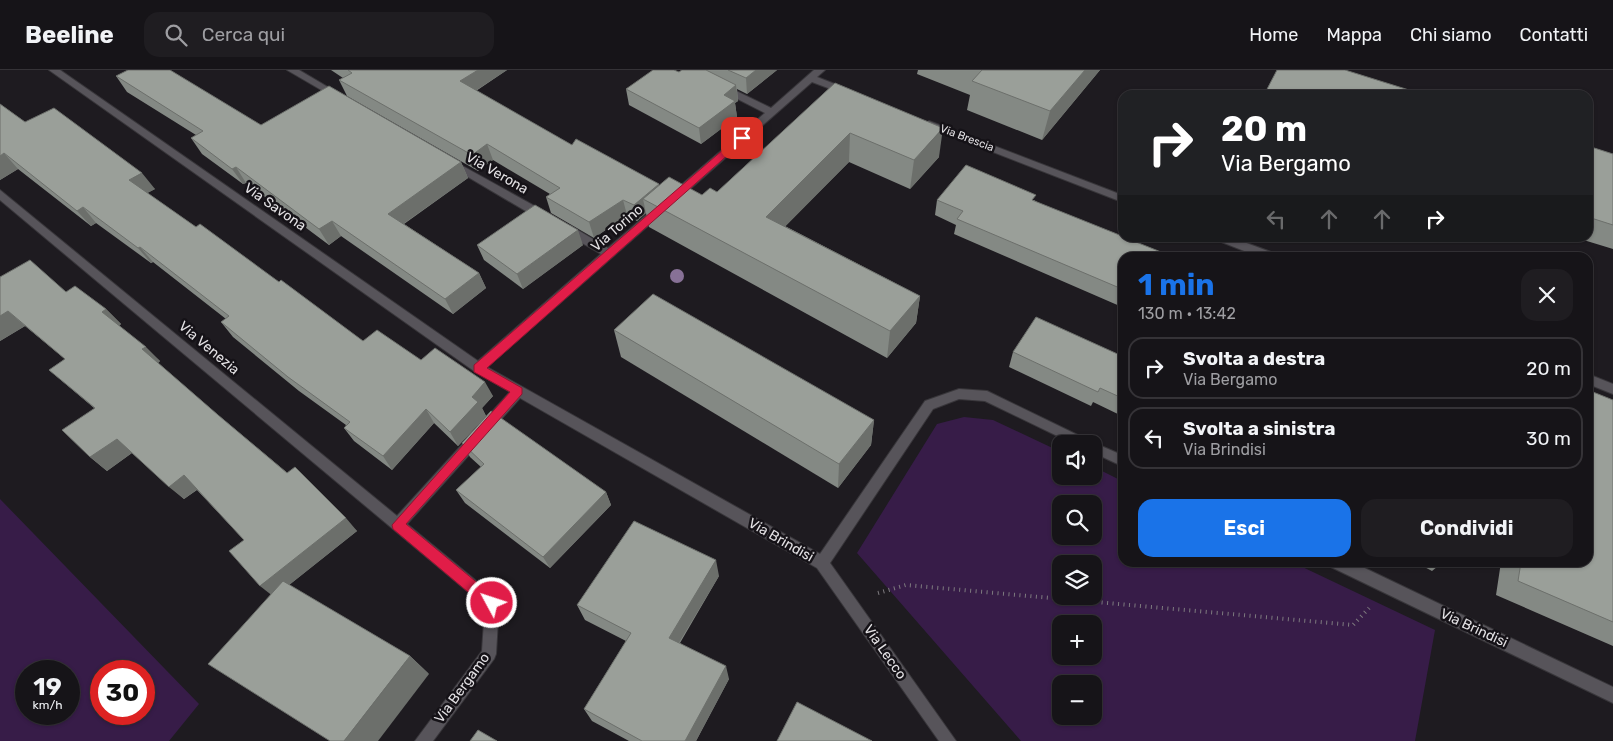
<!DOCTYPE html>
<html lang="it">
<meta charset="utf-8">
<style>
body{margin:0;font-family:Rubik,sans-serif;background:#1f1d21;color:#f1f3f6;height:100vh;display:flex;flex-direction:column;font-size:19px;white-space:nowrap}
*{box-sizing:border-box;margin:0}
p{font-size:16px;color:#9e9ea2}
.icon{flex:none;width:28px;height:28px;fill:none;stroke:currentColor;stroke-width:2;stroke-linecap:round;stroke-linejoin:round}
.map{position:relative;flex:1;overflow:hidden}
.drawer{position:absolute;left:1118px;top:182px;width:475px;height:315px;display:flex;flex-direction:column;background:#161418;border-radius:15px;box-shadow:0 1px 4px #0004,0 0 0 1px #353337}
.drawer>*{flex:none}
.hud{position:absolute;left:1118px;top:20px;width:475px;height:152px;border-radius:15px;box-shadow:0 1px 4px #0004,0 0 0 1px #353337;background:#202124;color:#fff;overflow:hidden}
.controls{position:absolute;left:1052px;top:365px;display:grid;gap:10px}
.controls a{display:grid;place-items:center;width:50px;height:50px;border-radius:10px;background:#161418;box-shadow:0 1px 4px #0004,0 0 0 1px #353337;font-size:25px}
.speed{position:absolute;left:15px;top:590px;display:flex;gap:10px;font-size:25px;font-weight:700;text-align:center}
.speed>*{display:grid;place-content:center;width:65px;height:65px;border-radius:50%;background:#161418;box-shadow:0 1px 4px #0004,0 0 0 1px #353337;line-height:1}
.speed small{font-size:12px;font-weight:400}
.speed .limit{border:8px solid #d22;background:#fff;color:#111}
.pin{position:absolute;display:grid;place-items:center;width:42px;height:42px;color:#fff;margin:-21px;border-radius:10px;box-shadow:0 2px 8px #0006}
.me{position:absolute;width:55px;margin:-28px;rotate:310deg;stroke-linejoin:round;filter:drop-shadow(0 0 4px #0008)}
.turn{display:flex;align-items:center;gap:18px;height:105px;padding:0 20px;font-size:22px}
.turn .icon{width:65px;height:65px;stroke-width:2.5}
.turn b{display:block;font-size:35px;line-height:42px}
.lanes{display:flex;align-items:center;height:48px;padding:0 20px;background:#0003;justify-content:center;gap:25px;direction:ltr}
.lanes .off{opacity:.35}
.round{display:grid;place-items:center;flex:none;width:52px;height:52px;border-radius:15px;background:#1f1d21}
.overview{display:flex;align-items:center;justify-content:space-between;height:85px;padding:0 20px}
h1{font-size:30px;font-weight:700;line-height:38px;color:#1a73e8}
.primary-button{display:flex;gap:10px;margin-top:auto;padding:10px 20px}
.primary-button a{flex:1;height:58px;border-radius:15px;background:#1a73e8;color:#fff;font-size:20px;font-weight:700;line-height:58px;text-align:center}
.primary-button a+a{background:#1f1d21;color:#f1f3f6}
ul{padding:0;list-style:none}
li{display:flex;align-items:center;gap:15px;height:62px;margin:0 10px 8px;padding:0 10px;border:2px solid #353337;border-radius:15px}
li div{flex:1}
li b{display:block;font-size:19px}
li em{font-style:normal}
header{display:flex;align-items:center;gap:30px;box-sizing:border-box;height:70px;padding:0 25px;background:#161418;border-bottom:1px solid #353337}
header strong{font-size:24px}
nav{display:flex;gap:28px;margin-inline-start:auto;font-size:18px}
.search{width:350px;height:45px;background:#1f1d21;display:flex;align-items:center;gap:12px;box-sizing:border-box;padding:0 18px;border-radius:15px;color:#9e9ea2;font-size:19px}
.map>svg:first-child{display:block}
.green{fill:#371c48;fill-rule:evenodd}
.lines{fill:none;stroke-linecap:round;stroke-linejoin:round}
.street-casing{stroke:#38363a;stroke-width:2}
.path{stroke:#7e7b7f;stroke-width:4;stroke-dasharray:1 4.5;stroke-linecap:butt}
.street{fill:#57545a;fill-rule:evenodd}
.tree{fill:#877196}
.wall{fill:#848984}
.shaded-wall{fill:#6c6f6b}
.building{fill:#9a9f99;stroke:#6c6f6b}
.route{fill:#e11d48;stroke:#92132f}
.labels{text-anchor:middle;dominant-baseline:central;stroke-width:5;stroke-linejoin:round;paint-order:stroke}
.far-street-label{font-size:11px;fill:#e3e1e4;stroke:#151217}
.street-label{font-size:14px;fill:#e3e1e4;stroke:#151217}
</style>
<header>
<strong>Beeline</strong>
<div class="search"><svg class="icon" aria-label="search" viewBox="0 0 24 24"><circle cx="10" cy="10" r="6"/><path d="M15 15l6 6"/></svg>Cerca qui</div>
<nav><a>Home</a><a>Mappa</a><a>Chi siamo</a><a>Contatti</a></nav>
</header>
<div class="map">
<svg width="1613" height="671" viewBox="0 0 1613 671">
<rect width="100%" height="100%" fill="#1e1b20"/>
<g class="green">
<path d="M964 347 993 350 1061 382V406H1094V397L1122 411V492L1294 493 1435 560 1415 671H1021L857 483 937 354ZM1061 434H1094V466H1061ZM1061 494H1094V526H1061ZM1061 554H1094V586H1061ZM1061 614H1094V646H1061Z"/>
<path d="M0 429 199 634 169 671H0ZM26 601H69V644H26ZM101 601H144V644H101Z"/>
</g>
<g class="lines">
<defs>
<g id="street">
<path d="M49 0H60L478 291 601 184 563 162 562 159 563 156H571L608 178 765 43 720 20V16H726L771 38 814 0H825L817 7 850 20V24H844L812 12 487 297 820 484 925 331 959 319 987 321 1092 372 1122 385V396L1094 383V374H1074L985 331 959 329 933 339 830 493 956 671H939L817 498 520 328 407 454 497 528 499 533 496 584 494 589 433 671H415L482 581 485 536 0 130V120L397 446 510 322 474 301Z"/>
<path d="M287 0H299L343 26 338 29 335 28Z"/>
<path d="M929 51 1122 125V132L926 56 924 54Z"/>
<path d="M450 89 549 144V150H541L446 94V90Z"/>
<path d="M1218 168H1233L1279 185 1280 188H1262L1219 171Z"/>
<path d="M1588 304 1613 314V324L1588 314Z"/>
<path d="M1329 492H1352L1613 617V633L1331 497Z"/>
</g>
</defs>
<use href="#street" class="street-casing"/>
<path class="path" d="M878 523 906 515 1353 555 1369 538"/>
<use href="#street" class="street"/>
</g>
<circle class="tree" cx="677" cy="206" r="7"/>
<g class="wall">
<path d="M331 0H507L476 21 572 75 659 114V116L702 125 717 122 835 13 939 87 910 119 849 92 785 156 920 226 916 253 887 288 649 157 646 143 637 151 627 145 594 168 551 143 546 127 550 124 493 90 478 101 347 26 339 10 343 8Z"/>
<path d="M682 0H777L747 24 737 19 738 31 735 33 737 47 701 74 629 35 626 19 679 2Z"/>
<path d="M918 0H1100L1042 70 967 40 970 25 917 4Z"/>
<path d="M116 6 261 55 461 92 468 108 404 154 479 203 486 218 453 244 341 166 329 175 246 113 243 114 202 84 191 68 196 65 127 22Z"/>
<path d="M0 34 25 52 155 119 147 123 196 157 279 212 363 271 421 290 493 326 482 338 486 346 458 376 434 353 392 400 354 371 344 358 346 355 299 321 233 267 221 252 226 249 153 192 151 193 96 153 91 156 18 99 0 110Z"/>
<path d="M1588 76 1613 84V179L1577 168H1588Z"/>
<path d="M937 130H1034L1122 188V237L954 164 956 155 935 145Z"/>
<path d="M477 175H583L523 219 484 190Z"/>
<path d="M0 207 106 239 121 254 119 256 160 291 158 293 218 345 357 461 289 515 410 586 429 604 271 524 244 470 197 420 184 429 132 383 107 401 90 387 94 338 49 300 65 289 25 256 0 271Z"/>
<path d="M614 260 874 350 871 375 838 418 621 287Z"/>
<path d="M1013 282 1122 286V346L1093 332 1091 336 1009 297Z"/>
<path d="M1613 330V576L1496 525 1501 492H1588Z"/>
<path d="M462 373 606 422 611 435 550 498 465 433 456 420 481 397 470 387Z"/>
<path d="M1415 492H1443L1432 501Z"/>
<path d="M719 506 680 573 729 609 696 671H629L592 651 584 639 626 571 585 550 577 535Z"/>
</g>
<g class="shaded-wall">
<path d="M478 0H507L466 27 460 11Z"/>
<path d="M756 0H777L747 24 746 8Z"/>
<path d="M1085 0H1100L1042 70 1050 41Z"/>
<path d="M736 15 738 31 735 33 737 47 701 74 699 58 724 25Z"/>
<path d="M943 58 939 87 910 119 914 90Z"/>
<path d="M850 63 849 92 767 175 766 147Z"/>
<path d="M487 74 493 90 478 101 472 85Z"/>
<path d="M4 83 18 99 0 110V86Z"/>
<path d="M461 92 468 108 396 159 388 144Z"/>
<path d="M236 97 246 113 243 114 232 99Z"/>
<path d="M142 103 155 119 142 126 129 110Z"/>
<path d="M659 114 662 129H643L646 143 637 151 634 135Z"/>
<path d="M623 130 627 145 594 168 589 152Z"/>
<path d="M83 137 96 153 91 156 77 141Z"/>
<path d="M332 151 341 166 329 175 319 159Z"/>
<path d="M578 160 583 175 523 219 517 204Z"/>
<path d="M140 177 153 192 151 193 138 178Z"/>
<path d="M479 203 486 218 453 244 445 229Z"/>
<path d="M920 226 916 253 887 288 890 261Z"/>
<path d="M106 239 121 254 116 257 102 242Z"/>
<path d="M8 241 25 256 0 271V246Z"/>
<path d="M146 277 160 291 157 294 142 279Z"/>
<path d="M485 312 493 326 482 338 486 346 458 376 450 362 472 327Z"/>
<path d="M426 339 434 353 392 400 383 386Z"/>
<path d="M874 350 871 375 838 418 839 394Z"/>
<path d="M117 369 133 382 107 401 90 387Z"/>
<path d="M184 405 199 418 184 429 169 417Z"/>
<path d="M606 422 611 435 550 498 543 487Z"/>
<path d="M346 448 357 461 274 527 260 516Z"/>
<path d="M716 490 719 506 674 581 669 568Z"/>
<path d="M410 586 429 604 378 671H344Z"/>
<path d="M726 596 729 609 696 671H685Z"/>
</g>
<g class="building">
<path d="M128 0H170L261 55 329 16 461 92 388 144 479 203 445 229 332 151 319 159 236 97 232 99 191 68 203 61 116 6Z"/>
<path d="M348 0H478L460 11 572 75 576 69 659 114 634 135 623 130 589 152 546 127 560 118 487 74 472 85 339 10 352 3Z"/>
<path d="M653 0H674L679 2 682 0H706L736 15 724 25 735 31 699 58 626 19Z"/>
<path d="M728 0H756L746 8Z"/>
<path d="M982 0H1085L1050 41 972 11Z"/>
<path d="M1277 0H1345L1425 25H1264Z"/>
<path d="M835 13 943 58 914 90 850 63 766 147 920 226 890 261 643 129 669 107 702 125 710 118 717 122Z"/>
<path d="M0 34 25 52 54 38 142 103 129 110 196 157 200 154 279 212 281 210 363 271 377 260 421 290 435 278 485 312 472 327 478 332 450 362 426 339 383 386 344 358 350 352 288 307 221 252 229 246 140 177 138 178 83 137 77 141 4 83 0 86Z"/>
<path d="M1588 76 1613 84V155L1588 147Z"/>
<path d="M966 95 1036 125 1032 130 1122 166V168H1126L1171 186 1170 188H1122V219L957 149 963 141 937 130Z"/>
<path d="M535 135 578 160 517 204 477 175Z"/>
<path d="M30 190 66 222 75 216 106 239 102 242 146 277 142 279 218 345 287 403 295 397 346 448 260 516 229 481 244 470 184 405 169 417 117 369 90 387 62 360 95 338 49 300 65 289 8 241 0 246V207Z"/>
<path d="M653 224 874 350 839 394 614 260Z"/>
<path d="M1036 247 1122 286V328L1100 318 1098 322 1013 282Z"/>
<path d="M1588 320 1613 330V552L1518 511 1521 492H1588Z"/>
<path d="M491 341 606 422 543 487 456 420 484 394 462 373Z"/>
<path d="M634 451 716 490 669 568 726 596 685 671H642L584 639 631 563 577 535Z"/>
<path d="M283 511 410 586 344 671H330L208 594Z"/>
<path d="M797 632 872 671H777Z"/>
<path d="M478 660 497 671H470Z"/>
</g>
<path class="route" d="M739 66 747 68 487 298 522 318V324L406 454 497 529 499 533 497 538 492 539 487 538 393 459 392 455 510 322 474 302V295Z"/>
<g class="labels">
<g class="far-street-label">
<text transform="translate(967 68) rotate(21)">Via Brescia</text>
</g>
<g class="street-label">
<text transform="translate(497 103) rotate(30)">Via Verona</text>
<text transform="translate(275 137) rotate(35)">Via Savona</text>
<text transform="translate(617 158) rotate(-41)">Via Torino</text>
<text transform="translate(209 278) rotate(40)">Via Venezia</text>
<text transform="translate(781 470) rotate(30)">Via Brindisi</text>
<text transform="translate(1474 558) rotate(25)">Via Brindisi</text>
<text transform="translate(885 582) rotate(55)">Via Lecco</text>
<text transform="translate(462 618) rotate(-54)">Via Bergamo</text>
</g>
</g>
</svg>
<div class="controls">
<a><svg class="icon" aria-label="sound" viewBox="0 0 24 24"><path d="M4 9h4l5-4v14l-5-4H4zM17 9q2 3 0 6"/></svg></a>
<a><svg class="icon" aria-label="search" viewBox="0 0 24 24"><circle cx="10" cy="10" r="6"/><path d="M15 15l6 6"/></svg></a>
<a><svg class="icon" aria-label="layers" viewBox="0 0 24 24"><path d="M12 4l9 5-9 5-9-5zM3 14l9 5 9-5"/></svg></a>
<a>+</a>
<a>−</a>
</div>
<div class="speed"><div>19<small>km/h</small></div><div class="limit">30</div></div>
<div class="pin" style="left:742px;top:68px;background:#d93025"><svg class="icon" aria-label="arrive" viewBox="0 0 24 24"><path d="M6 21V4h12l-3 4 3 4H6"/></svg></div>
<svg class="me" style="left:492px;top:533px" viewBox="-20 -20 40 40"><circle r="17" fill="#e11d48" stroke="#fff" stroke-width="3"/><path d="M0-11L8 9 0 5-8 9z" fill="#fff"/></svg>
<div class="hud">
<div class="turn"><svg class="icon" aria-label="right" viewBox="0 0 24 24"><path d="M7 20v-9h11M14 6l5 5-5 5"/></svg><div><b>20 m</b>Via Bergamo</div></div>
<div class="lanes"><svg class="icon off" aria-label="left" viewBox="0 0 24 24"><path d="M17 20v-9H6M10 6l-5 5 5 5"/></svg><svg class="icon off" aria-label="ahead" viewBox="0 0 24 24"><path d="M12 20V5M6 11l6-6 6 6"/></svg><svg class="icon off" aria-label="ahead" viewBox="0 0 24 24"><path d="M12 20V5M6 11l6-6 6 6"/></svg><svg class="icon" aria-label="right" viewBox="0 0 24 24"><path d="M7 20v-9h11M14 6l5 5-5 5"/></svg></div>
</div>
<section class="drawer">
<div class="overview"><div><h1>1 min</h1><p>130 m · 13:42</p></div><a class="round"><svg class="icon" aria-label="close" viewBox="0 0 24 24"><path d="M6 6l12 12M18 6L6 18"/></svg></a></div>
<ul>
<li><svg class="icon" aria-label="right" viewBox="0 0 24 24"><path d="M7 20v-9h11M14 6l5 5-5 5"/></svg><div><b>Svolta a destra</b><p>Via Bergamo</p></div><em>20 m</em></li>
<li><svg class="icon" aria-label="left" viewBox="0 0 24 24"><path d="M17 20v-9H6M10 6l-5 5 5 5"/></svg><div><b>Svolta a sinistra</b><p>Via Brindisi</p></div><em>30 m</em></li>
</ul>
<div class="primary-button"><a>Esci</a><a>Condividi</a></div>
</section>
</div>
